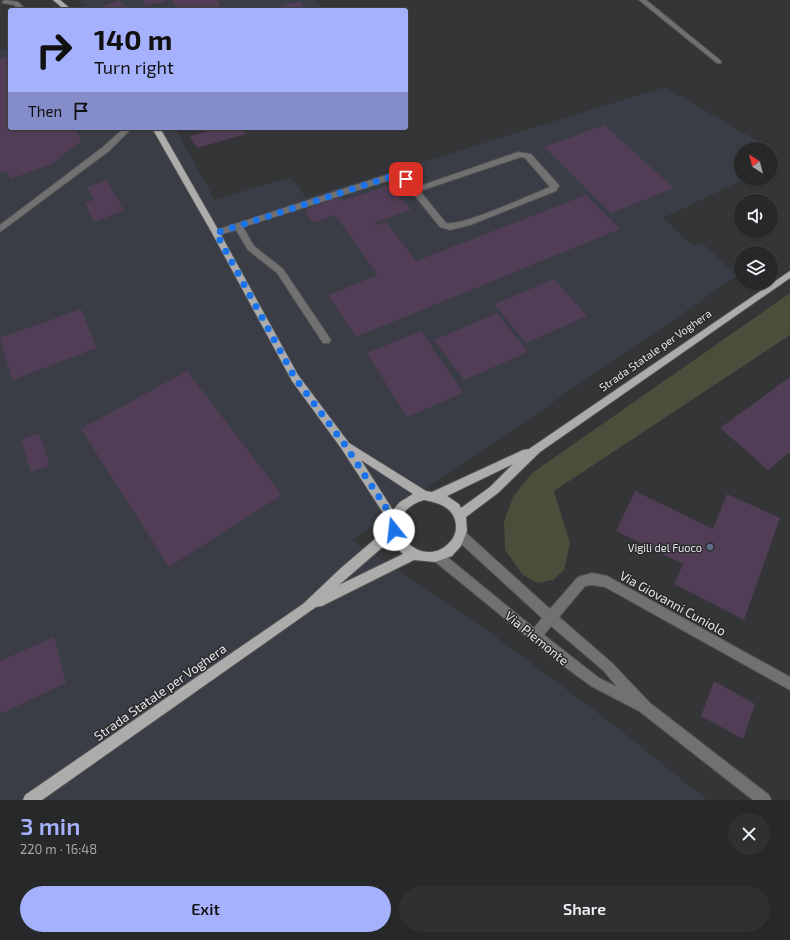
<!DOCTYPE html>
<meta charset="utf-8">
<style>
body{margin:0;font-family:"Exo 2",sans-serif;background:#2e3031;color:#f1f3f6;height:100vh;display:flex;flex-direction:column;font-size:15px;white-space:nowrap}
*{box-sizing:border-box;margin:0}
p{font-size:13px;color:#a4a6a8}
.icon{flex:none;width:22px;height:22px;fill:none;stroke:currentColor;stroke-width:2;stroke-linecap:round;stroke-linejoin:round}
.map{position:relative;height:800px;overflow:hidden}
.side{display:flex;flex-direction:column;background:#262829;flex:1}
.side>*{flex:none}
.hud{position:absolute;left:8px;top:8px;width:400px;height:122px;border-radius:4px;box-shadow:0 1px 3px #0004,0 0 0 1px #424446;background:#a5b1fc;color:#111;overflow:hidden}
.needle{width:26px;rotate:324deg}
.fabs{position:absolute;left:734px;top:142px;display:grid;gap:8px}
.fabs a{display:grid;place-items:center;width:44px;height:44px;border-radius:50%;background:#262829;box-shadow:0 1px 3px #0004,0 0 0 1px #424446;font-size:20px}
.pin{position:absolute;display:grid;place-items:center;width:34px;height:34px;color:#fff;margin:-17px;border-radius:8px;box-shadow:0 2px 6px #0006}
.me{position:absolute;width:44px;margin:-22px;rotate:344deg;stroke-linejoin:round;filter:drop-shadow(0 0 3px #0008)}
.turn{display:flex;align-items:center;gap:14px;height:84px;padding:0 20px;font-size:18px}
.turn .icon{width:52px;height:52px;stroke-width:2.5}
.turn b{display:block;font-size:28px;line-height:34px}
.then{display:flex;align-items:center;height:38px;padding:0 20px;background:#0003;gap:8px;font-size:15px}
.round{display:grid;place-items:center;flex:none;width:42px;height:42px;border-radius:21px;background:#2e3031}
.head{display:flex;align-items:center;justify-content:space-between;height:68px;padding:0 20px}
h1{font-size:24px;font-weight:600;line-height:30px;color:#a5b1fc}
.button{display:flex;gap:8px;margin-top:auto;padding:8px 20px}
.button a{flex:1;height:46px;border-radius:24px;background:#a5b1fc;color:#111;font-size:16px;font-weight:600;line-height:46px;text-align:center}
.button a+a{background:#2e3031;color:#f1f3f6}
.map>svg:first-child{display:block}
.built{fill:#3a3d45}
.green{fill:#494f3a}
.building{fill:#513d55}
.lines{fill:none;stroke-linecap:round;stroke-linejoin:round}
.minor-casing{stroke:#4f5153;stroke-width:2}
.major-casing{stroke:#4f5153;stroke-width:2}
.minor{fill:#727070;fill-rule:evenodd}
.major{fill:#aeabab;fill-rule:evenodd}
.route{stroke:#1a73e8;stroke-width:7;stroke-dasharray:0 12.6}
.service-dot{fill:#5c6f8a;stroke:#2a2b2d;stroke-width:1.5}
.labels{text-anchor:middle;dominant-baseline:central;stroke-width:3;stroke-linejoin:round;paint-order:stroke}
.street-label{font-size:11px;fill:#e5e6e7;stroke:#2a2b2d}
.poi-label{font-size:11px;fill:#e5e6e7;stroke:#2a2b2d;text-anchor:end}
.near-street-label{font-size:13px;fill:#e5e6e7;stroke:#2a2b2d}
</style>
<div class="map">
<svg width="790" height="800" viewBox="0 0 790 800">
<rect width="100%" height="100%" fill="#333537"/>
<g class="built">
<path d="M78 0H316L325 10H87Z"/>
<path d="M10 47V128H189L177 132 215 200 291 177 306 198 665 87 771 149H741V179H745L663 218 693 246 702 243 737 276 352 540 480 625 618 728 707 800H0V50Z"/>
</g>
<path class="green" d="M790 293V335L554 491 570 543 564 570 553 580 538 583 523 575 505 550 504 521 513 497 532 473Z"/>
<g class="building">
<path d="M119 0 129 10H104L101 7Z"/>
<path d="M143 0H166V1L146 6Z"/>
<path d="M172 0H217L221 6 205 10H179Z"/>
<path d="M299 1 306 10H284L281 6Z"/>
<path d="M10 55V128H74L82 140 52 164 11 179 6 171 0 173V58Z"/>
<path d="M604 125 674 188 611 213 544 147Z"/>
<path d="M218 128H242L246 134 197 148 190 136Z"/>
<path d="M107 180 124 211 94 222 85 203 94 200 87 187Z"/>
<path d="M391 185 411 210 374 223 375 226 386 222 416 261 586 195 620 229 356 337 328 295 378 275 335 215 313 223 304 210 340 197 342 201Z"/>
<path d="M554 279 587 316 526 343 494 304Z"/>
<path d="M81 309 97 348 12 380 0 338Z"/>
<path d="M497 313 528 352 464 380 434 340Z"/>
<path d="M421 331 463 393 407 417 367 353Z"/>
<path d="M187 371 282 495 169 567 81 429Z"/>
<path d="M790 377V452L768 470 720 428Z"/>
<path d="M39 433 50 465 31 472 21 440Z"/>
<path d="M635 491 713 529 727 494 780 518 744 620 674 584 683 564 616 531Z"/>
<path d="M54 637 66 683 0 714V661Z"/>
<path d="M714 681 755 704 743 739 701 716Z"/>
</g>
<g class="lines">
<defs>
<g id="minor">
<path d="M5 0 18 2 26 10H19L14 5 3 3 2 2Z"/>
<path d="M639 0H646L721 61V63H717Z"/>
<path d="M124 128H132L109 151 0 232V225L103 147Z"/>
<path d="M518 152 531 154 558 184 559 186 556 191 470 225 450 230 440 227 403 181 396 178 243 227 254 246 283 269 329 337 331 340 329 343H323L277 273 248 250 236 230 216 236 212 233 213 231 396 172 409 177 417 187ZM521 157 525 158 550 187C532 194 461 227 446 223L420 191Z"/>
<path d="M461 531 465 532 550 609 578 577 592 573 607 576 790 677V690L605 587 592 585 585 586 559 617 612 663 650 703 769 795 771 800H753L639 711 591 686 558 662 433 560 431 556 433 552 437 551 441 552 534 628 542 618 457 540 455 536 457 532ZM551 626 604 671 617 687 599 678 544 635Z"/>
</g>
<g id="major">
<path d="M53 0H60L72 10H65Z"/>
<path d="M152 128H160L220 233 298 375 349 443 426 491 432 492 523 450 529 449 790 271V278L540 452 498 493 466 517 467 531 461 546 452 556 435 562 414 560 322 606 316 607 42 800H23L25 795 303 604 341 568 389 527V522L341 448 292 381 212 233ZM361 460 413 494 400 502 393 510ZM513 464 490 487 461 508 459 504 447 496ZM424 500C440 503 455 508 456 526 456 533 454 538 449 543 419 574 370 517 424 500ZM392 539 396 547 403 554 339 585Z"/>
</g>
</defs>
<use href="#minor" class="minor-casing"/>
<use href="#major" class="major-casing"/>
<use href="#minor" class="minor"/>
<use href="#major" class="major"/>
</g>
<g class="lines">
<path class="route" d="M394 530V520L345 445 295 378 216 233 396 175 406 179"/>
</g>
<circle class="service-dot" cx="710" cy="547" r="4"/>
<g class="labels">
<g class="street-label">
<text transform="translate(655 350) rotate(-35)">Strada Statale per Voghera</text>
</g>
<g class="poi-label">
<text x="702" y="547">Vigili del Fuoco</text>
</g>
<g class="near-street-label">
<text transform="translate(673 603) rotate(29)">Via Giovanni Cuniolo</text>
<text transform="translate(537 638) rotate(39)">Via Piemonte</text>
<text transform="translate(160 692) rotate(-35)">Strada Statale per Voghera</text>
</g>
</g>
</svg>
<div class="fabs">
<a><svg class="needle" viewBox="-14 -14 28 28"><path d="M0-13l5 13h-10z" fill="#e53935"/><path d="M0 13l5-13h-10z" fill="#a4a6a8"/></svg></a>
<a><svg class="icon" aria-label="sound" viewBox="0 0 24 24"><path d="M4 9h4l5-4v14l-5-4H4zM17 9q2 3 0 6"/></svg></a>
<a><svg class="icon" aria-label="layers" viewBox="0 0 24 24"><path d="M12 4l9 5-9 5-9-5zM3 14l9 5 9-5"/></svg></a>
</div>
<div class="pin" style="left:406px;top:179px;background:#d93025"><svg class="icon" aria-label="arrive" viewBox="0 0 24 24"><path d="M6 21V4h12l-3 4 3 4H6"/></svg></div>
<svg class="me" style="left:394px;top:530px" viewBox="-20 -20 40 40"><circle r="19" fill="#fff"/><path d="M0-13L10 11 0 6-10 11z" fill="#1a73e8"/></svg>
<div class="hud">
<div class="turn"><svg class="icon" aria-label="right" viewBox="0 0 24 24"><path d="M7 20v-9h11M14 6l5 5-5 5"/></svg><div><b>140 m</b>Turn right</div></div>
<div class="then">Then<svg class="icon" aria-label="arrive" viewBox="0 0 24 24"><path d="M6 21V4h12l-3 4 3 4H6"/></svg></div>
</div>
</div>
<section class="side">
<div class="head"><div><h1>3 min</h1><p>220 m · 16:48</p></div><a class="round"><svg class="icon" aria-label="close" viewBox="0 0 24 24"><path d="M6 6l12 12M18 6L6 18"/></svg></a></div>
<div class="button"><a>Exit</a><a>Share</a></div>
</section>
